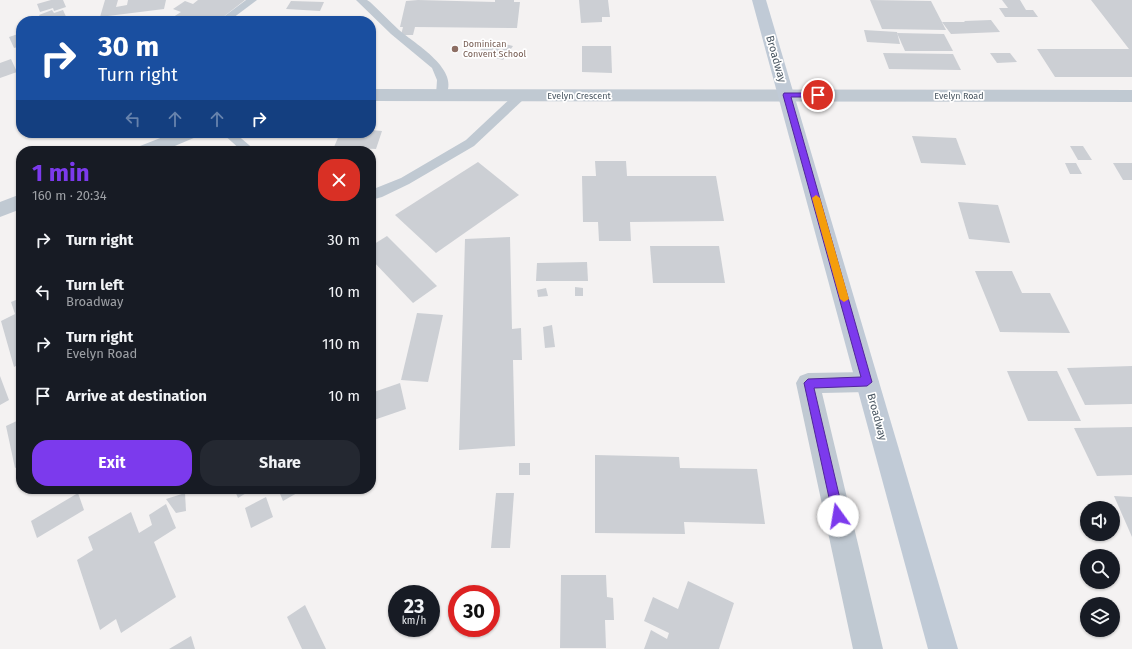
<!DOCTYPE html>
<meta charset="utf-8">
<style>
body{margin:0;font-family:"Fira Sans",sans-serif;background:#242831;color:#f1f3f6;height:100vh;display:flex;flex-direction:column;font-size:15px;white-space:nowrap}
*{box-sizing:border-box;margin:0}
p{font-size:13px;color:#9ea1a6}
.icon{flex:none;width:22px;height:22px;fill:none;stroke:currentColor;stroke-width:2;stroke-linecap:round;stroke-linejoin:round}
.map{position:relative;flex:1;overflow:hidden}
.panel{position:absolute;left:16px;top:146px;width:360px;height:348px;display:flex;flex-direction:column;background:#171b24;border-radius:16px;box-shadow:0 1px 3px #0004}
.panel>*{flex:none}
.guide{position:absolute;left:16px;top:16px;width:360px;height:122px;border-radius:16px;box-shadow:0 1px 3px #0004;background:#1a4fa0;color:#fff;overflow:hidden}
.buttons{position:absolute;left:1080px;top:501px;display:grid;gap:8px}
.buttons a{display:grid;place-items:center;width:40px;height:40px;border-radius:50%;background:#171b24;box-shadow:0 1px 3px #0004;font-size:20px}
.speed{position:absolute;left:388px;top:585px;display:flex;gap:8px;font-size:20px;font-weight:700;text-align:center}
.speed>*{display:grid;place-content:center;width:52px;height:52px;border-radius:50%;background:#171b24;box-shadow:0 1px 3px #0004;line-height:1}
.speed small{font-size:10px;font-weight:400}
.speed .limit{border:6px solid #d22;background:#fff;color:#111}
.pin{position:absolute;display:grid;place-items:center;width:34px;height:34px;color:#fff;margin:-17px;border:2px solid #fff;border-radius:50%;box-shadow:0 1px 4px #0007}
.me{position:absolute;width:44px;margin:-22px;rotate:347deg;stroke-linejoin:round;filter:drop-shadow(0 0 3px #0008)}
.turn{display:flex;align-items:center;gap:14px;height:84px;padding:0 16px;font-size:18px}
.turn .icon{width:52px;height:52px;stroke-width:2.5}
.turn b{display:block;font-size:28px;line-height:34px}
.lanes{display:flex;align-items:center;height:38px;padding:0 16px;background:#0003;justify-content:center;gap:20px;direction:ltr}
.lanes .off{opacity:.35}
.round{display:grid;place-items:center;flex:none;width:42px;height:42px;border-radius:16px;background:#242831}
.overview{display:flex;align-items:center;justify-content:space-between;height:68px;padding:0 16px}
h1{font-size:24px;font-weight:700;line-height:30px;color:#7c3aed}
.cta{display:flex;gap:8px;margin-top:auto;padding:8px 16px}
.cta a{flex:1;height:46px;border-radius:16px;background:#7c3aed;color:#fff;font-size:16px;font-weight:700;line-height:46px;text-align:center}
.cta a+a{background:#242831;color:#f1f3f6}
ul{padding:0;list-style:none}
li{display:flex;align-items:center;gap:12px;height:52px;padding:0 16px}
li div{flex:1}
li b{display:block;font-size:15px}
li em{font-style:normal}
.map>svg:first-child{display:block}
.building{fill:#cccfd4}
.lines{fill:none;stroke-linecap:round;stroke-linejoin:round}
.service{fill:#c0c9d2;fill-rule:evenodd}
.minor{fill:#c0c9d2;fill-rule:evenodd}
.secondary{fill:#c0cad6;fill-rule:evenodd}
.route{fill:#7c3aed;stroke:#51269a}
.slow{fill:#f59e0b}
.education-dot{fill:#8d6e63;stroke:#fff;stroke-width:1.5}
.labels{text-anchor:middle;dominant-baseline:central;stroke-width:3.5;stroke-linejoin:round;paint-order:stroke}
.far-education-label{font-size:9px;fill:#785e54;stroke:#fff;text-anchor:start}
.far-street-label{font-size:9px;fill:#495661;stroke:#fff}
.street-label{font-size:11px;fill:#495661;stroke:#fff}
</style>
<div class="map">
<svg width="1132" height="649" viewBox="0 0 1132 649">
<rect width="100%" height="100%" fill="#f4f2f2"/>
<g class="building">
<path d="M51 0H63L66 7 54 11 53 8 40 12 37 4Z"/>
<path d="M105 0H118L116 7 127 5 128 0H166L164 9 100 17Z"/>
<path d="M198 0H245L218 21H167L181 12 173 9 185 1 193 4Z"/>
<path d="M418 0 495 2V0H514V2H520L517 28 415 27 413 35H401L403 27H400L406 1Z"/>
<path d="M579 0H608L610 17H602V22L581 23Z"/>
<path d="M870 0 931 1 946 30 882 29Z"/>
<path d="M1002 0H1020L1026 10H1033L1038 17H1005L999 8H1008Z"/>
<path d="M1091 0H1132V77H1055L1037 49H1129Z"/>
<path d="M291 1 324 2 320 11 286 9Z"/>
<path d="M52 10 54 13 63 10 68 21H42L39 15Z"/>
<path d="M991 20 1000 32 951 34 942 22H965L964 21Z"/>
<path d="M864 30 897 32 900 44 867 42Z"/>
<path d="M897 33 944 34 953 51H905Z"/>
<path d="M18 34 21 40V46L14 48 9 37Z"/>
<path d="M488 40 513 46 503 60 478 53Z"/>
<path d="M582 46H611L612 73 582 72Z"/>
<path d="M883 53 953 54 961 70 889 69Z"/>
<path d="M990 53H1010L1017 62 997 63Z"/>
<path d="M11 59 17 72 0 78V63Z"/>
<path d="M371 130 382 131 376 149 334 147 340 133H371Z"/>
<path d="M912 136 956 138 966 165 921 163Z"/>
<path d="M1070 146H1083L1092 160H1078Z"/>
<path d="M595 161H626L627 176H716L724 221 630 222 631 241H599L598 222H583L582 176H596Z"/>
<path d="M478 162 519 195 436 253 395 215Z"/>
<path d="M1065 163H1076L1082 174H1070Z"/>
<path d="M1113 163H1132V180H1123Z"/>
<path d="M958 202 998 205 1010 243 969 239Z"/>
<path d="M387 236 437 286 413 303 371 259V246Z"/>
<path d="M510 237 512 329 521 328 522 360H513L515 446 459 450 465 239Z"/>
<path d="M650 246H719L725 283H653Z"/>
<path d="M587 262 588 281H536L537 263Z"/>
<path d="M975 271H1012L1022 293H1050L1070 333 1000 332Z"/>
<path d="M575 287 583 288V296H575Z"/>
<path d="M546 288 548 296 538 297 537 290Z"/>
<path d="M21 298V363L14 367 1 321 15 314 11 302Z"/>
<path d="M417 313 443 315 428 382 401 380Z"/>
<path d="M552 325 555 347 545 348 543 327Z"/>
<path d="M1132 366V404L1085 405 1067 368Z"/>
<path d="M1007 371H1057L1081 421H1028Z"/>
<path d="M0 376 9 400 0 405Z"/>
<path d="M400 383 406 409 371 421V393Z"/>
<path d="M21 419V465L15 468 6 426Z"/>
<path d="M1132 427V475L1097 476 1074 428Z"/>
<path d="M595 455 679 457 680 468 757 469 765 524 684 522 685 534 595 533Z"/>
<rect x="519" y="463" width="11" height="12"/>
<path d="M234 489H253L238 498Z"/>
<path d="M278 489H304L283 501Z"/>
<path d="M78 493 84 510 37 538 31 521Z"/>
<path d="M185 493 186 511 176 513 166 499Z"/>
<path d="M496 493H514L510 548H491Z"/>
<path d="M1114 496 1132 497V537Z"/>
<path d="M266 497 273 517 251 528 245 508Z"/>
<path d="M166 504 176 528 154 542 176 597 121 633 116 619 100 630 77 560 93 550 88 537 131 512 139 533 152 525 149 515Z"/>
<path d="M561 575H606L607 597 613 598 614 620H605L606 648H560Z"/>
<path d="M688 581 734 603 719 649H644L651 630 667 639 669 633 644 621 653 597 678 609Z"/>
<path d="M305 605 326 649H302L287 617Z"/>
<path d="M191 636 195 649H169Z"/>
</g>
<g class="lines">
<g class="service">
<path d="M246 0H257L229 21H218Z"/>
<path d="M356 0H367L370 2C380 11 389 21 399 30 415 44 462 70 445 97L441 99 436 95 437 80 432 68 391 34Z"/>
<path d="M520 92 525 96 524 99 474 146 409 184 382 197 371 200V190L401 178 466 140 516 93Z"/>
<path d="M222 133H235L256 151H242Z"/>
</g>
<g class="minor">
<path d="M371 89 1132 90V102L371 101Z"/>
<path d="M173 133H199L196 137 163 151H137L140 146Z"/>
<path d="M21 194V209L0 217V202Z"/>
<path d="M867 372 875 375 879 382 875 389 867 392 822 393 883 649H853L796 383 800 376 808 373Z"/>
</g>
<path class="secondary" d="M752 0H766L958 649H928Z"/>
</g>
<path class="route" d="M784 93H818L822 95 818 97H791L872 382 867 386 814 388 844 516 842 520 838 522 834 520 833 516 804 383 808 379 861 377 783 95Z"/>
<path class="slow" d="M816 195 820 198 849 299 844 302 840 299 812 198Z"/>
<circle class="education-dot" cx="455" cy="49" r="4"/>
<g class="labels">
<g class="far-education-label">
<text x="463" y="44">Dominican<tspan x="463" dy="10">Convent School</tspan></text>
</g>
<g class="far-street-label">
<text x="579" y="96">Evelyn Crescent</text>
<text x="959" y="96">Evelyn Road</text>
</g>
<g class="street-label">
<text transform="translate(776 59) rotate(74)">Broadway</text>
<text transform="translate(877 417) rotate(75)">Broadway</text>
</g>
</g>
</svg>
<div class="buttons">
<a><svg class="icon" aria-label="sound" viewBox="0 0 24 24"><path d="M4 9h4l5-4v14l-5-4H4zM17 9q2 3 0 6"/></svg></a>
<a><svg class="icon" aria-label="search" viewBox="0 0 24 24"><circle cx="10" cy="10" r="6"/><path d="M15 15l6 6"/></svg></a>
<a><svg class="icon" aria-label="layers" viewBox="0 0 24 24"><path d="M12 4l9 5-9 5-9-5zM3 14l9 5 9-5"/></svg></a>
</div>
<div class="speed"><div>23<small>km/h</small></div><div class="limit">30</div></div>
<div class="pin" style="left:818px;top:95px;background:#d93025"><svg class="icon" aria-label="arrive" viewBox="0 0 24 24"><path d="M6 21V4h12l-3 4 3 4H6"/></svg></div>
<svg class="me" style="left:838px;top:516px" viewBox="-20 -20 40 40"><circle r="19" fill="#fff"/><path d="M0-13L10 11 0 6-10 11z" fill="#7c3aed"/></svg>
<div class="guide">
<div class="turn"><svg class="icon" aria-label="right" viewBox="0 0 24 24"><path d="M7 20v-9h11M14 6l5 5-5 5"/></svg><div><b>30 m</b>Turn right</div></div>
<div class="lanes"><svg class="icon off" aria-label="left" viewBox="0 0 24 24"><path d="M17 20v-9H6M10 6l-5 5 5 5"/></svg><svg class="icon off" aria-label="ahead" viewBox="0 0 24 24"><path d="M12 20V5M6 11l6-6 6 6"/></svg><svg class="icon off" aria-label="ahead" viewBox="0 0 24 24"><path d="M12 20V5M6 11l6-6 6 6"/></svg><svg class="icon" aria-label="right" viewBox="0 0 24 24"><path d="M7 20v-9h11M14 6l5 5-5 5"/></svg></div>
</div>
<section class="panel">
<div class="overview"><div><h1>1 min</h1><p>160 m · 20:34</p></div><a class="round" style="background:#d93025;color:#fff"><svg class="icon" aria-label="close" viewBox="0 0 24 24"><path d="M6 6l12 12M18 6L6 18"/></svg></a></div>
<ul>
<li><svg class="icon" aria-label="right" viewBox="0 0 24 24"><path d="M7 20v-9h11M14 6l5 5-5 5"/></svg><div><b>Turn right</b></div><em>30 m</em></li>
<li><svg class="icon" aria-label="left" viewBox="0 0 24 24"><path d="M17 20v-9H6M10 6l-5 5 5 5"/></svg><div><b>Turn left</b><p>Broadway</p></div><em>10 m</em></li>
<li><svg class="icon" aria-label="right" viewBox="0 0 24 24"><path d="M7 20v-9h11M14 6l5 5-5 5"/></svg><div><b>Turn right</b><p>Evelyn Road</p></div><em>110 m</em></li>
<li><svg class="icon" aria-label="arrive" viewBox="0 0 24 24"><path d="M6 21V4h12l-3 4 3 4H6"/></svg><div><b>Arrive at destination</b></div><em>10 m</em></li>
</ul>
<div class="cta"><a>Exit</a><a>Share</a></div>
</section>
</div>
